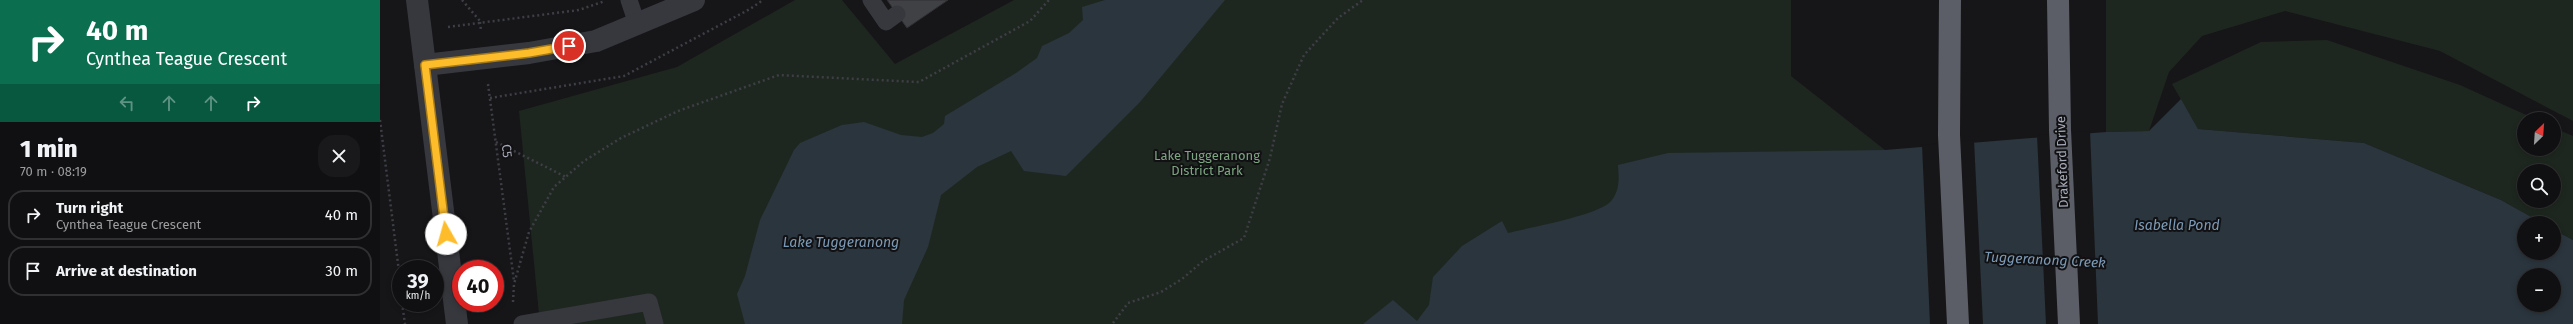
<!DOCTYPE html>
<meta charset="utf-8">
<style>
body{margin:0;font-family:"Fira Sans",sans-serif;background:#19191b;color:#f1f3f6;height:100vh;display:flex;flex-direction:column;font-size:15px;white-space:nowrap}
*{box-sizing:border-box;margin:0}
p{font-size:13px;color:#9c9d9f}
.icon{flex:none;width:22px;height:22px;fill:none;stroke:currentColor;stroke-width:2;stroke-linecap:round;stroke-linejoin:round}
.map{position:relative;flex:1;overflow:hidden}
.drawer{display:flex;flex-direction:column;background:#101012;width:380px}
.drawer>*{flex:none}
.banner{background:#0b6e4f;color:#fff;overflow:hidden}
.needle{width:26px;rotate:25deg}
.controls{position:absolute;left:2137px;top:112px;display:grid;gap:8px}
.controls a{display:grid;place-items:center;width:44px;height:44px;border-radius:50%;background:#101012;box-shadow:0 2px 6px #0003,0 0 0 1px #303032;font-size:20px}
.speed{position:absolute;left:12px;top:260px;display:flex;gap:8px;font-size:20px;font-weight:700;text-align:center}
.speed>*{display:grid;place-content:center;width:52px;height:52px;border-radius:50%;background:#101012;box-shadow:0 2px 6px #0003,0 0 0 1px #303032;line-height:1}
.speed small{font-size:10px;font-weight:400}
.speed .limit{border:6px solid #d22;background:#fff;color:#111}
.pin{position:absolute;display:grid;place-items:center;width:34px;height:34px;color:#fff;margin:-17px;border:2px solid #fff;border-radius:50%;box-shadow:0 1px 4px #0007}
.me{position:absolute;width:44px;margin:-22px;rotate:353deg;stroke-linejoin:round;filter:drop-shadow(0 0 3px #0008)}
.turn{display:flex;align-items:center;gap:14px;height:84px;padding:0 20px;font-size:18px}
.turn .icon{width:52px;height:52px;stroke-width:2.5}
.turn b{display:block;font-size:28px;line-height:34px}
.lanes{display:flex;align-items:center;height:38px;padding:0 20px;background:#0003;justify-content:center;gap:20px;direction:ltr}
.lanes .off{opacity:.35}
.round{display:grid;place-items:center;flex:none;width:42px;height:42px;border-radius:16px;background:#19191b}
.overview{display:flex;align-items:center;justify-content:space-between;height:68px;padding:0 20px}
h1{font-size:24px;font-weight:800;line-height:30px}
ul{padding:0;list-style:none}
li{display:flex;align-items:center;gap:12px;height:50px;margin:0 8px 6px;padding:0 12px;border:2px solid #303032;border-radius:16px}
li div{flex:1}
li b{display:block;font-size:15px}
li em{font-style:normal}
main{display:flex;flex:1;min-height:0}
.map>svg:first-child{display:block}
.green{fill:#1e271f;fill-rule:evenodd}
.water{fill:#2b353d;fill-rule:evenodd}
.pier{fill:#161618}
.building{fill:#404145;stroke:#303035}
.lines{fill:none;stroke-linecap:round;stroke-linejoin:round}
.path{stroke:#3d3f45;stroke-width:2.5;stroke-dasharray:2 3;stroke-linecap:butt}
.service{stroke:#37383e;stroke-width:17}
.minor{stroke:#37383e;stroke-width:22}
.tertiary{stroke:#37383e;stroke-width:22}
.trunk{stroke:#5b5e66;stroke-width:22}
.route-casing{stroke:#a47a1b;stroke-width:10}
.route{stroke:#fdbc2a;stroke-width:7}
.labels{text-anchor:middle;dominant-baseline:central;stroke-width:4;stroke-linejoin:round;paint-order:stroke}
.street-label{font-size:13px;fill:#a7acb9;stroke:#111113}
.park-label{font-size:13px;fill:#7da581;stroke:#111113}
.water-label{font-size:14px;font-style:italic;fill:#7c9ab6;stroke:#111113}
</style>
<main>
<section class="drawer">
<div class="banner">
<div class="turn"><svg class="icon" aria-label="right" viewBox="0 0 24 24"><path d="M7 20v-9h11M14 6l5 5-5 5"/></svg><div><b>40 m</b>Cynthea Teague Crescent</div></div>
<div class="lanes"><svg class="icon off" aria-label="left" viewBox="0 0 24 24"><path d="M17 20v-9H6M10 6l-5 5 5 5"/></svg><svg class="icon off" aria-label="ahead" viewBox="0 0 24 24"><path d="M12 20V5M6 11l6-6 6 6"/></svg><svg class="icon off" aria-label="ahead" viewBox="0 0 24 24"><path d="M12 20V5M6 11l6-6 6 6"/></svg><svg class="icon" aria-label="right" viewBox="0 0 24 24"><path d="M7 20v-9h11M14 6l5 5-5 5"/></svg></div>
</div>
<div class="overview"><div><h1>1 min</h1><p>70 m · 08:19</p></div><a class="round"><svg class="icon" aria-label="close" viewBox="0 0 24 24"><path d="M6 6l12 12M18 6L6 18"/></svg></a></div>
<ul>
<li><svg class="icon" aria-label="right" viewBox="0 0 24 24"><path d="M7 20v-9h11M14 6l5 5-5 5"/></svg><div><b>Turn right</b><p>Cynthea Teague Crescent</p></div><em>40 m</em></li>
<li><svg class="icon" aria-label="arrive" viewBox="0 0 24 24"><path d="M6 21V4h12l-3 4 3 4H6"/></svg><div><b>Arrive at destination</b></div><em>30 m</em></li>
</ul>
</section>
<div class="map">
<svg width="2193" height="324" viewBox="0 0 2193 324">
<rect width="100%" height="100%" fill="#161618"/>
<g class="green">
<path d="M415 0H462L515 64 634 0H1411V76L1505 150 1515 324H160L139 111 297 67Z"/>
<path d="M1726 0H2193V121L2060 51 1905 11 1822 36 1789 72 1769 131 1726 132Z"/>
<path d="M1947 40 2080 85 2155 119H2144V149H2174V128L2193 136V240L2174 230V223H2162L2121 200 1984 143 1818 129 1792 84 1881 42ZM2144 171H2174V201H2144Z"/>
</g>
<g class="water">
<path d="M725 0H845L760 102 686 176 644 171 631 151 597 167 561 195 548 247 524 300 522 324H365L357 294 365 276 380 220 414 150 420 143 462 125 484 122 521 135 542 137 553 133 564 124 565 116 636 73 657 58 662 46 689 33 703 20 702 7Z"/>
<path d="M1801 99 1818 129 1984 143 2121 200 2162 223H2144V253H2174V230L2193 240V324H983L1013 300 1037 321 1049 305 1053 277 1082 246 1122 221 1128 233C1147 228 1222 215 1232 200 1240 189 1239 178 1238 165L1288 153 1505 150 1726 132 1769 131ZM2144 275H2174V305H2144Z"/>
</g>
<g class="pier">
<path d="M1710 131 1718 324H1666L1657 135Z"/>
<path d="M1594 140 1603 324H1550L1542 145Z"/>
</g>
<path class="building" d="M507 0H568L527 28Z"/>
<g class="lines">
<g class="path">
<path d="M82 0 100 21"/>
<path d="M100 22 101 31"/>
<path d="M68 27 199 10 225 1"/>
<path d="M108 84 134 281"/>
<path d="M110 98 244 76 370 9 383 0"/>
<path d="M0 120 21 288"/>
<path d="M116 142 186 177"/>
<path d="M133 302 134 284 149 232 174 187 204 161 241 138 298 111 399 75 539 82 650 21 669 0"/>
<path d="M22 303 25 324"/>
<path d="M733 323 748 303 781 292 802 279 823 261 864 238 890 158 902 104 924 55 958 18 983 0"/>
</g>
<g class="service">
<path d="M249 0 257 24"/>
<path d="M491 0 506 22 517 14"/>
<path d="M142 324 269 302 275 324"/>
</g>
<path class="minor" d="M45 65 149 53 216 41 314 0"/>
<path class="tertiary" d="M37 0 77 324"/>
<g class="trunk">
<path d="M1570 0 1569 135 1578 324"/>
<path d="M1678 0 1680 130 1689 324"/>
</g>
</g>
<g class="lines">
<defs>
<path id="route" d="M66 234 45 65 149 53 189 46"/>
</defs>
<use href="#route" class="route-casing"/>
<use href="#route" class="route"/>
</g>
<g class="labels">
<g class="street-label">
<text transform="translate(127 151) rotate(83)">C5</text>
<text transform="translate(1682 162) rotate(-92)">Drakeford Drive</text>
</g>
<g class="park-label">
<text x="827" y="155">Lake Tuggeranong<tspan x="827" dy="15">District Park</tspan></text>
</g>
<g class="water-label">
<text x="1797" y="225">Isabella Pond</text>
<text x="461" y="242">Lake Tuggeranong</text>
<text transform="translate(1665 260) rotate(3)">Tuggeranong Creek</text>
</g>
</g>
</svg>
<div class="controls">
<a><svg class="needle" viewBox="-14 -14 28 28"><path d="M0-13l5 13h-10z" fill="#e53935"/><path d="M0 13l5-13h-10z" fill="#9c9d9f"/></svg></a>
<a><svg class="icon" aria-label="search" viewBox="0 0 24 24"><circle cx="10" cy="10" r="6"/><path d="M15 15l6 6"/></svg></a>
<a>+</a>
<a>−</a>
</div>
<div class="speed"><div>39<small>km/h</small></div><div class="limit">40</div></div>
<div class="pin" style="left:189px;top:46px;background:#d93025"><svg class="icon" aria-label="arrive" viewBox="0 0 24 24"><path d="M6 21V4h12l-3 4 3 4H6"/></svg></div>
<svg class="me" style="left:66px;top:234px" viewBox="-20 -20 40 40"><circle r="19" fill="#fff"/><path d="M0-13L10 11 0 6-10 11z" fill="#fdbc2a"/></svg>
</div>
</main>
